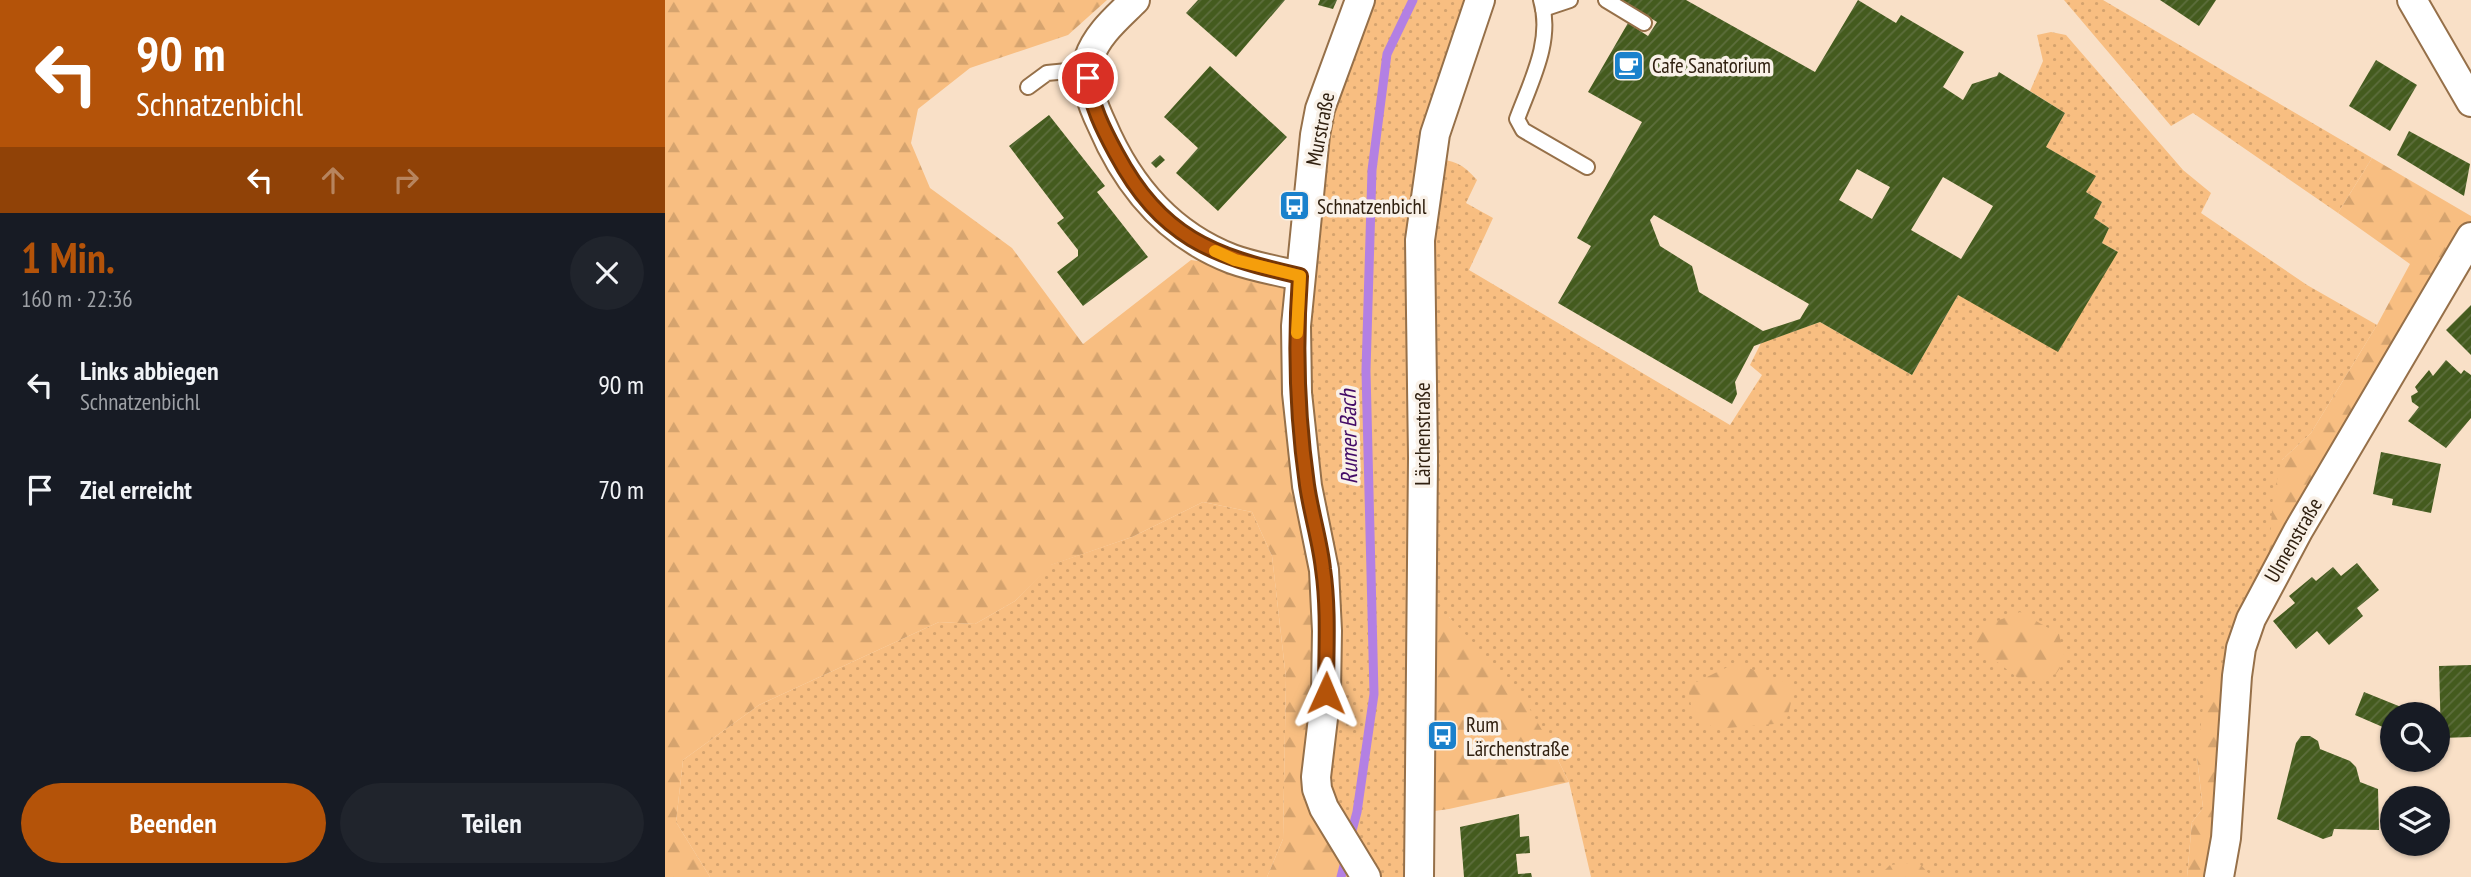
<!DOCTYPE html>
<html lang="de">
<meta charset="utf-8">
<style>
body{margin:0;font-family:"PT Sans Narrow",sans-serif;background:#20242c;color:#f1f3f6;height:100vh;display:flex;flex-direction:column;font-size:26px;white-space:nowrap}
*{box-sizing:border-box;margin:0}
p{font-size:23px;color:#9ea1a6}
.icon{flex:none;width:38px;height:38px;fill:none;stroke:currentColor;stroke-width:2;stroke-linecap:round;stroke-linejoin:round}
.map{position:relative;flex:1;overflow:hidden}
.drawer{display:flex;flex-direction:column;background:#171b24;width:665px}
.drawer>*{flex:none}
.top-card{background:#b45309;color:#fff;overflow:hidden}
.buttons{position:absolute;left:1715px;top:702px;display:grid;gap:14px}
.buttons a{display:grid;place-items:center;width:70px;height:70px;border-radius:50%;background:#171b24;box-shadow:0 2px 5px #0004;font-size:35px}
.pin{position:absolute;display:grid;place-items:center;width:60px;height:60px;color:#fff;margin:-30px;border:4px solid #fff;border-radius:50%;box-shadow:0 2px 7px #0007}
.me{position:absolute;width:77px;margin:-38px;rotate:1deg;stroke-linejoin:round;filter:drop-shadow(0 0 5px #0008)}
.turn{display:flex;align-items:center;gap:24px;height:147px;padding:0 21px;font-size:32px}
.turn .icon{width:91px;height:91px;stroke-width:2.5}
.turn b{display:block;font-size:49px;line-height:60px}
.lanes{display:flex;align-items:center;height:66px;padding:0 21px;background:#0003;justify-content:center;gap:35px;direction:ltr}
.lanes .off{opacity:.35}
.round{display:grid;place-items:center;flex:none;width:74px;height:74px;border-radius:37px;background:#20242c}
.summary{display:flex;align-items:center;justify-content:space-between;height:119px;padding:0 21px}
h1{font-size:42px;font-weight:700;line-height:52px;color:#b45309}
.button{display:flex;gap:14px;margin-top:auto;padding:14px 21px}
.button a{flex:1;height:80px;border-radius:42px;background:#b45309;color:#fff;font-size:28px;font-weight:700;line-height:80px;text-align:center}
.button a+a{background:#20242c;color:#f1f3f6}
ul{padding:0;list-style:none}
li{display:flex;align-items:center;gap:21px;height:105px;padding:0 21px}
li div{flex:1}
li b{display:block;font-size:26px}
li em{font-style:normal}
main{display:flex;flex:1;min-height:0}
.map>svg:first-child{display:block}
.grass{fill:url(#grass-dots)}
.forest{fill:url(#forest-firs)}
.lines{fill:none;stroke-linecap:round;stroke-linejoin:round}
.stream{stroke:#b380e3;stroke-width:9}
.building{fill:url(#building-hatch);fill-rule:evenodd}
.lane-casing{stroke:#967049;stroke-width:18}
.street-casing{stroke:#967049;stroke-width:32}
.lane{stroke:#fff;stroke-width:14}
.street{stroke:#fff;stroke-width:28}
.route-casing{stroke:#753606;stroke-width:18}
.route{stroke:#b45309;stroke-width:12}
.slow{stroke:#f59e0b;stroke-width:12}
.labels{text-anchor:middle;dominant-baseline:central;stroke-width:7;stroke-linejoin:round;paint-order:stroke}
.poi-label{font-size:21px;fill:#302010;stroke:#f9f1e8;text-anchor:start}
.street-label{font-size:21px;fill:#302010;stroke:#f9f1e8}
.water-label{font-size:23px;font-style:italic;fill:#430b67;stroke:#f9f1e8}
</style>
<main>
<section class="drawer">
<div class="top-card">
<div class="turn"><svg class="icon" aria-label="left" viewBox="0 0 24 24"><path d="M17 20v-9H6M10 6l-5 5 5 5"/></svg><div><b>90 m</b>Schnatzenbichl</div></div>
<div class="lanes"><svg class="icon" aria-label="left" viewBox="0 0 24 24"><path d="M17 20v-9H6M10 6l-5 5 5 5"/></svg><svg class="icon off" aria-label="ahead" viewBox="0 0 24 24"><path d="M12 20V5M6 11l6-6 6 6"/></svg><svg class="icon off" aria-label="right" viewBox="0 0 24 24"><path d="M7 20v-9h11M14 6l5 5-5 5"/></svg></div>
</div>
<div class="summary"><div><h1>1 Min.</h1><p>160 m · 22:36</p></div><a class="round"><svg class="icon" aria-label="close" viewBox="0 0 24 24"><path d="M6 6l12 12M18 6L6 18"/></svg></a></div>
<ul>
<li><svg class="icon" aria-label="left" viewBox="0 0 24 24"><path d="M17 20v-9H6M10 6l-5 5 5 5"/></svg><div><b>Links abbiegen</b><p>Schnatzenbichl</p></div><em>90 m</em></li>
<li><svg class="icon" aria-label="arrive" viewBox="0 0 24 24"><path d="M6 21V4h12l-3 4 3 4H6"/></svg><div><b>Ziel erreicht</b></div><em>70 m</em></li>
</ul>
<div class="button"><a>Beenden</a><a>Teilen</a></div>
</section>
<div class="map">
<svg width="1806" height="877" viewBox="0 0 1806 877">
<defs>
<pattern id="grass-dots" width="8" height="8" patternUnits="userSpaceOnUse" patternTransform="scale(1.75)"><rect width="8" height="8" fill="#f8be81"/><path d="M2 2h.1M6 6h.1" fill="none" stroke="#d5a36e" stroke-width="1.8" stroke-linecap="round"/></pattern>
<pattern id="forest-firs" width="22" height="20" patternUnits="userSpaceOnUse" patternTransform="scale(1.75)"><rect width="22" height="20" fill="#f8be81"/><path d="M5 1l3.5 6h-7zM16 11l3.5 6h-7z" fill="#d5a36e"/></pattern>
<pattern id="building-hatch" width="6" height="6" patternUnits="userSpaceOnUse" patternTransform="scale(1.75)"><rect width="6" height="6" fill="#445b1e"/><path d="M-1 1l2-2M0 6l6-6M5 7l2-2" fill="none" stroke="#5d6e3d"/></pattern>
</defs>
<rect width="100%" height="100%" fill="#f9e0c7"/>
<g class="grass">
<path d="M695 0H815L767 158C790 161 797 163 812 180L801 203 828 218 804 270 1065 425 1097 375 1085 365 1096 343 1155 322 1247 375 1293 295 1453 252 1437 243 1444 228 1429 218 1437 202 1421 192 1430 176 1381 147 1400 113 1365 91 1378 61 1372 35 1386 32 1401 35 1518 170 1546 193 1536 213 1642 285 1712 325 1646 433 1617 460V560L1532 758 1538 808 1527 822 1522 877H926L904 782 885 744 784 617 754 877H701L659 808 632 393 650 135Z"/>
<path d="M1399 0H1438L1707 158 1673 213 1528 113 1506 126Z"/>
<path d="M538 502 587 512 607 556 621 678 618 839 602 877H45L11 822 18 760 94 705 274 622 310 624 350 601 385 565 467 537Z"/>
</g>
<g class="forest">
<path d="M0 0H442L403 35 305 68 253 109 246 143 265 188 347 248 418 344 526 260 635 276 659 570 651 765 701 877H602L618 839 621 678 607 556 587 512 538 502 467 537 386 565 350 601 310 624 274 622 94 705 18 760 11 822 45 877H0Z"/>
<path d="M1707 158 1806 216V237L1617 560 1604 553 1608 496 1617 460 1646 433 1712 325 1745 264 1673 213Z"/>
<path d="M1355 612 1394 634 1400 660 1391 674 1357 681 1310 645 1314 628Z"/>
<path d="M784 617 855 692 885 744 904 782 784 809 755 813 756 619Z"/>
<path d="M1071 663 1130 686 1121 723 1050 729 1027 712 1023 686Z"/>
<path d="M1558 677 1554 877H1522L1527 822 1538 808 1532 758 1541 681Z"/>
<path d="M1253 862 1267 877H1213L1225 865Z"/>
</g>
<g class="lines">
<g class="stream">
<path d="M685 838 692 812 709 694 701 371 707 170 722 54 748 0"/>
<path d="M676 877 681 858"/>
</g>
</g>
<g class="building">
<path d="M533 0H620L571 57 521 13Z"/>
<path d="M655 0H672L668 9 653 5Z"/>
<path d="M956 0H1021L1150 72 1193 0 1231 23 1236 15 1299 52 1278 87 1298 100 1307 84 1332 76 1334 72 1400 113 1381 147 1431 176 1421 192 1437 202 1429 218 1444 228 1437 243 1453 252 1393 352 1293 295 1247 375 1155 322 1089 346 1070 382 1072 394 1067 404 893 303 926 246 912 238 977 122 923 92 963 23 983 36 992 22ZM1192 169 1225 187 1207 219 1174 200ZM1278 177 1328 206 1296 259 1246 230ZM989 215 1144 304 1135 319 1098 331 1034 292 1027 266 995 246 985 220Z"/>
<path d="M1495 0H1551L1534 26Z"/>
<path d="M1711 60 1752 85 1725 131 1684 106Z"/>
<path d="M545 66 622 137 553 211 511 173 533 148 499 117Z"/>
<path d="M384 115 440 186 432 192 483 257 418 306 392 272 413 256V250L392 223 399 218 344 146Z"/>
<path d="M1744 131 1805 164 1799 196 1732 155Z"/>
<path d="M495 155 500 160 491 168 486 163Z"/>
<path d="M1806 305V355L1781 330Z"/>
<path d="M1781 360 1796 374 1799 370 1806 375V418L1781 448 1743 421 1754 407 1747 402 1746 396 1753 392 1750 387 1764 370 1768 376Z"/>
<path d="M1716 452 1776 464 1766 513 1727 505 1728 499 1708 494Z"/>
<path d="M1692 563 1714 590 1692 608 1698 616 1664 645 1652 631 1631 649 1608 621 1630 603 1624 596 1647 577 1651 581 1668 567 1676 576Z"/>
<path d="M1806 665V737L1776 738 1774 666Z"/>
<path d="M1699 692 1746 711 1745 714H1727V731L1690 715Z"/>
<path d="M1636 736H1645L1653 741 1655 749 1685 761 1691 767 1695 782 1713 789 1714 830 1669 829 1667 836 1658 839 1612 819 1631 743Z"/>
<path d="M854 814 855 837 864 836 865 853 851 854 853 874 866 873 867 877H799L795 827Z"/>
</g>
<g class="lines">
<defs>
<g id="lane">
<path d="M876 0C888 41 866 81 852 119L858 130 922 167"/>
<path d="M941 0 979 23"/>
<path d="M878 9 905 0"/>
<path d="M363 87 382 73 423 69"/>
</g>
<g id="street">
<path d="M470 0C453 17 432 34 424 58 417 79 428 106 437 125 463 186 505 235 567 259 589 267 613 271 635 276"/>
<path d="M695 0 655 109 650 135 631 326 632 393 642 486 659 570 662 631 661 693 651 777 652 789 659 808 701 877"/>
<path d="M1747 0 1806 102"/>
<path d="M754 877 758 458 755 240 770 134 815 0"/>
<path d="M1554 877 1561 838 1572 676 1576 648 1586 619 1633 531 1806 237"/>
</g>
</defs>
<use href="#lane" class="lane-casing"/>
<use href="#street" class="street-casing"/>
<use href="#lane" class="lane"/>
<use href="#street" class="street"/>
</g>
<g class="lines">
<defs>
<path id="route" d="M423 78C426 105 438 129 451 153 496 237 546 256 635 276 630 346 632 415 642 485 646 513 655 541 658 569 664 610 661 652 661 693"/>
</defs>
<use href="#route" class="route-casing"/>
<use href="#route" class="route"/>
<path class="slow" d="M550 251 570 260 635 276 632 333"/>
</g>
<defs>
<symbol id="cafe-square" viewBox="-11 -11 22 22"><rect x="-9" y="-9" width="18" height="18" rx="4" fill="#1a81cc" stroke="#f9f1e8"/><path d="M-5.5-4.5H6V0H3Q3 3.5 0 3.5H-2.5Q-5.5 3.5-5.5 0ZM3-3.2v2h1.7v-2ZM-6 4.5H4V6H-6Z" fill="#fff"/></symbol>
<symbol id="bus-square" viewBox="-11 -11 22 22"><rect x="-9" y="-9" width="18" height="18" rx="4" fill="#1a81cc" stroke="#f9f1e8"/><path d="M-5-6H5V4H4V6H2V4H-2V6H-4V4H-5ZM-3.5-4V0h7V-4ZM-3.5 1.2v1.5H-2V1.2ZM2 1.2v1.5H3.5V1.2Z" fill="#fff"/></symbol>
</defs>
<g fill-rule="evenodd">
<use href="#cafe-square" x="946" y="48" width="35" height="35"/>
<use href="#bus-square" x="612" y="188" width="35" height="35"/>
<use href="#bus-square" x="760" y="718" width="35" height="35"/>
</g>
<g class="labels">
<g class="poi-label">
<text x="987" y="65">Cafe Sanatorium</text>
<text x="652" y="206">Schnatzenbichl</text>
<text x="801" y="724">Rum<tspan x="801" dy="24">Lärchenstraße</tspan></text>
</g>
<g class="street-label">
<text transform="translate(655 129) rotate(-79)">Murstraße</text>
<text transform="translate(757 434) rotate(-90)">Lärchenstraße</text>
<text transform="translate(1628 540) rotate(-60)">Ulmenstraße</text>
</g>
<g class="water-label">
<text transform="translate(683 437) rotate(-91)">Rumer Bach</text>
</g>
</g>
</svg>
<div class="buttons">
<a><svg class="icon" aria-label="search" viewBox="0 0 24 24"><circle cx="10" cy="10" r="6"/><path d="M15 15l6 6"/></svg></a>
<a><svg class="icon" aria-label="layers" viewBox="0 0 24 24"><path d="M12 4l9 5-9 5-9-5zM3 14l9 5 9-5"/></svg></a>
</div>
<div class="pin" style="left:423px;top:78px;background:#d93025"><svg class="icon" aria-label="arrive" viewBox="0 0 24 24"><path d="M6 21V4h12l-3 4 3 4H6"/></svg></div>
<svg class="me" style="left:661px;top:693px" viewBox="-20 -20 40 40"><path d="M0-17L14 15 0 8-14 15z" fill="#b45309" stroke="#fff" stroke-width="4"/></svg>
</div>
</main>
